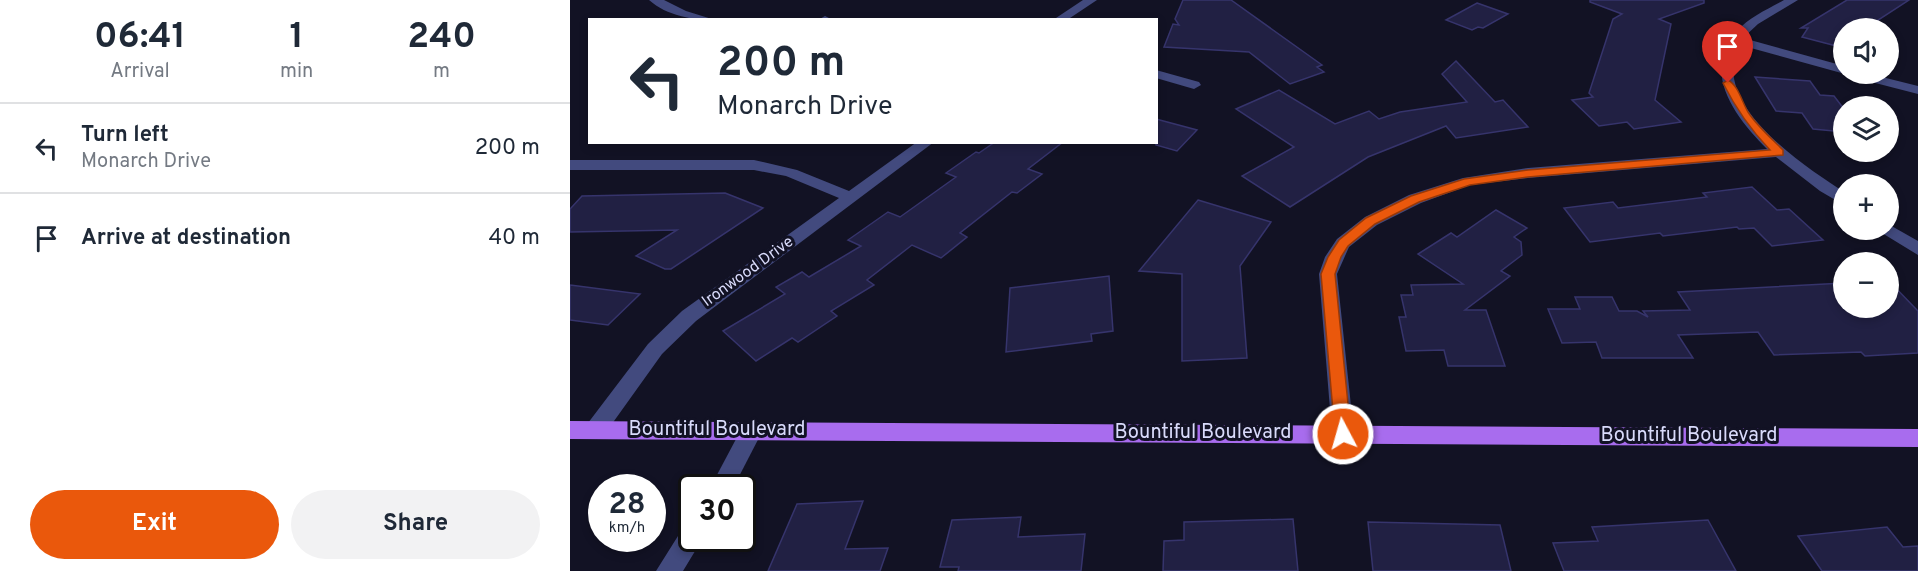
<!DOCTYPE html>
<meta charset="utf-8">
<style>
body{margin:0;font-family:Overpass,sans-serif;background:#f2f2f3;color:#1f2937;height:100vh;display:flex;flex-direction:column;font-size:22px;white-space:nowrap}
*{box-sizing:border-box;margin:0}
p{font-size:20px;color:#747a83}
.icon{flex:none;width:33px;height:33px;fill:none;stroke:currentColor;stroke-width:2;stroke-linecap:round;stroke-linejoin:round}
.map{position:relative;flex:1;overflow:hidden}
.sheet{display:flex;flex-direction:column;background:#fff;width:570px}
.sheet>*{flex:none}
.banner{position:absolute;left:18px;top:18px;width:570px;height:126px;border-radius:0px;box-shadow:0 3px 9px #0003;background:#fff;color:#1f2937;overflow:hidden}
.buttons{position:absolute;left:1263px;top:18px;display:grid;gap:12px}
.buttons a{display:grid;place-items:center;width:66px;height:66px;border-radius:50%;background:#fff;box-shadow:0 3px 9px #0003;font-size:30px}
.speed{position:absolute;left:18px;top:474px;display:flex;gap:12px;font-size:30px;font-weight:700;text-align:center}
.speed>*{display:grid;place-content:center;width:78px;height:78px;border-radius:50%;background:#fff;box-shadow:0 3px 9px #0003;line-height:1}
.speed small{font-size:15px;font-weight:400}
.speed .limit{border:3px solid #111;border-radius:9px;background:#fff;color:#111}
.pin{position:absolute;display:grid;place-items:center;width:51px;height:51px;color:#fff;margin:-62px -26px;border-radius:50% 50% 50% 0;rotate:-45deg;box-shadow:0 0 6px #0007}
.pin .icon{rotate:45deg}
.me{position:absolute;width:66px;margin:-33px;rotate:354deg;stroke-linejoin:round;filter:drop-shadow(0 0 4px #0008)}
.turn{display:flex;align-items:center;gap:21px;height:126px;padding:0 30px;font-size:27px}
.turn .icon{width:78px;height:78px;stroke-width:2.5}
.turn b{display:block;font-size:42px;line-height:51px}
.eta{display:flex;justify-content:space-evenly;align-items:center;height:102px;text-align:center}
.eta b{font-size:36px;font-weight:700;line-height:42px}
.action{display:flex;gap:12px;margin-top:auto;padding:12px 30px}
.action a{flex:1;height:69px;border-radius:36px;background:#ea580c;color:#fff;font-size:24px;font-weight:700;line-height:69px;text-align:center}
.action a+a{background:#f2f2f3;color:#1f2937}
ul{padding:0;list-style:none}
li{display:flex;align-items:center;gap:18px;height:90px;padding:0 30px;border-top:2px solid #e0e1e3}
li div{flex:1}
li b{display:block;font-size:22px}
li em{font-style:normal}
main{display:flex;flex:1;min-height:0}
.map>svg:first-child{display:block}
.building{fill:#212043;stroke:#36346c;stroke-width:1.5}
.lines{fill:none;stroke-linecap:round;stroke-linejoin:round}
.minor{fill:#424a7e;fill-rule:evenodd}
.major{fill:#a86cee;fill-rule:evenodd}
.route{fill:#ea580c;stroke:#983908;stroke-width:1.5}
.labels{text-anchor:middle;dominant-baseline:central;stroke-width:6;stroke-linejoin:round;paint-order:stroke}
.street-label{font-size:16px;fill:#d9dbfb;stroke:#121224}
.near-street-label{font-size:20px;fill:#d9dbfb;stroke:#121224}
</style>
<main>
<section class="sheet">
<div class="eta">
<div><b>06:41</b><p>Arrival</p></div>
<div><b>1</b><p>min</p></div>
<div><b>240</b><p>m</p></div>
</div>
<ul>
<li><svg class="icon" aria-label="left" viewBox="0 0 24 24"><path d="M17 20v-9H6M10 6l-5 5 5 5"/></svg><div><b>Turn left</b><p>Monarch Drive</p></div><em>200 m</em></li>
<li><svg class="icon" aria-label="arrive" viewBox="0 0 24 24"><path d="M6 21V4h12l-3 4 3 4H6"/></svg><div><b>Arrive at destination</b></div><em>40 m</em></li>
</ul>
<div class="action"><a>Exit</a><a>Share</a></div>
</section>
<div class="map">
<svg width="1348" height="571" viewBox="0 0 1348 571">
<rect width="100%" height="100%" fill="#121224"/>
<g class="building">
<path d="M613 0H661L752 65 747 67 754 72 720 84 679 52 594 47 603 24 609 25 605 19Z"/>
<path d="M1020 0H1134V3L1089 19 1101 24 1085 100 1111 122 1064 129 1057 122 1029 126 1002 100 1023 97 1019 93 1043 19 1052 14 1020 2Z"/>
<path d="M1277 0H1339L1296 28H1274V48L1232 37 1238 28H1231Z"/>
<path d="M907 3 938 14 913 28 908 27 902 30 876 20Z"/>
<path d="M886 61 925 102 933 100 958 127 886 138 876 126 798 157 720 207 672 176 724 147 666 109 709 90 765 124 799 111 809 119 830 112 897 102 872 74Z"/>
<path d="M1185 77 1240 81 1250 95 1264 96 1274 109V132L1243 129 1232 113 1206 111Z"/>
<path d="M586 119 627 130 607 151 586 145Z"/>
<path d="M425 142H493L458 169 472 174 447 193 442 192 390 233 397 237 371 258 342 245 297 280 304 285 261 311 267 316 228 342 222 338 186 361 153 331 215 294 206 287 232 272 239 277 291 246 278 240 318 212 330 217 386 177 376 173 406 152 409 153Z"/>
<path d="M1182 187 1207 210 1219 209 1253 240 1202 246 1184 228 1169 229 1167 227 1093 236 1090 233 1020 242 994 208 1043 202 1048 208 1137 197 1133 193Z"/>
<path d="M155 193 193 208 101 269H95L66 256 107 230 0 232V209L12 196Z"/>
<path d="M628 200 701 222 670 266 677 358 612 361V274L569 271Z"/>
<path d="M926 210 957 228 944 237 951 242 952 255 931 271 940 276 895 310H916L935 366H878L874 350 836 351 829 317H836L831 295H843L841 285 893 284 848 254 881 233 887 237Z"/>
<path d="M539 276 543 331 521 334 522 341 436 352 440 288Z"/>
<path d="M1318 280 1348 311V353L1295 356 1291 352 1204 355 1188 332 1108 335 1123 358H1032L1026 342 992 343 978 309H1010L1005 297H1042L1049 311H1067L1078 317 1073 311 1120 310 1108 292 1274 283V308H1318Z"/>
<path d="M0 285 70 294 38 325 0 320Z"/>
<path d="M293 501 275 549 318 548 310 571H198L227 504Z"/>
<path d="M451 517 448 537 515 534 511 571H388L389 567H370L382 520Z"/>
<path d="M723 519 728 571H593L594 541 614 540V522Z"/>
<path d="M1138 520 1166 571H994L983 543 1028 541 1022 527Z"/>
<path d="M798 522 930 525 941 571H803Z"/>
<path d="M1317 527 1333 547 1348 546V571H1252L1228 536Z"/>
</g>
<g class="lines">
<g class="minor">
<path d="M79 0H94L116 11 145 20C123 20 97 16 79 0Z"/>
<path d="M513 0H527L497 20H483Z"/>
<path d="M1214 0H1228L1188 24 1173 38 1274 66 1275 74 1170 45C1168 50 1165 57 1164 62 1155 114 1237 168 1274 192V205L1250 191 1206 157 958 178 900 185 851 203 807 225 779 247 767 274 784 434 781 440 773 443 765 440 762 434 749 274 755 257 767 239 795 217 839 195 893 178 958 168 1197 149C1166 118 1130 72 1167 31 1179 17 1198 9 1214 0Z"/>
<path d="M255 16 261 19 248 20Z"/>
<path d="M586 70 629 82 631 85 624 89 586 78Z"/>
<path d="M1281 74H1300L1348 86V94L1282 77Z"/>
<path d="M347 142H364L126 321 92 354 34 435 26 438 18 435 15 429 18 423 78 344 112 311 269 198 216 176 184 170H0V160H184L227 170 279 191Z"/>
<path d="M1318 224 1348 241V255L1312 233 1310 230H1318Z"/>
<path d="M182 421 190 424 193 430 163 488H140L174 424Z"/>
<path d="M122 525V538H133L113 571H86L113 528Z"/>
</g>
<path class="major" d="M0 421 1348 429V447L0 439Z"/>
</g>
<path class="route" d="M1158 80C1168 85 1172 102 1178 112 1187 126 1201 138 1213 150V155L958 177 900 185 849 202 805 224 778 246 771 257 765 274 781 434 779 439 773 441 767 439 765 434 751 274 758 257 769 240 796 218 841 196 894 179 958 170 1200 150C1180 129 1166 109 1153 83Z"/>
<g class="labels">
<g class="street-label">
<text transform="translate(178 272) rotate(-36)">Ironwood Drive</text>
</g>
<g class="near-street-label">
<text x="147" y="430">Bountiful Boulevard</text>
<text x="633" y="433">Bountiful Boulevard</text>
<text x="1119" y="436">Bountiful Boulevard</text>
</g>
</g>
</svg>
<div class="buttons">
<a><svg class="icon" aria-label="sound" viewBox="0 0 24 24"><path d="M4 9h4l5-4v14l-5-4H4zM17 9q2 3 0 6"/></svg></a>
<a><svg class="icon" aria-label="layers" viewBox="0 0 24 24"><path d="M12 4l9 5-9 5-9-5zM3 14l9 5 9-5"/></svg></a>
<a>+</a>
<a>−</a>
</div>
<div class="speed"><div>28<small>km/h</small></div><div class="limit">30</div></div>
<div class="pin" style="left:1158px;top:83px;background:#d93025"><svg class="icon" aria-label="arrive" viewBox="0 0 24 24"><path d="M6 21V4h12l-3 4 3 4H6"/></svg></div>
<svg class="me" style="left:773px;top:434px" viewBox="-20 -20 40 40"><circle r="17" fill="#ea580c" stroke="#fff" stroke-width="3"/><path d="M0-11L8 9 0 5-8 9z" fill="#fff"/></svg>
<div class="banner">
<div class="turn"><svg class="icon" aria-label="left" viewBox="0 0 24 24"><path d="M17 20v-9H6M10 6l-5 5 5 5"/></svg><div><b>200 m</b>Monarch Drive</div></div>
</div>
</div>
</main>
